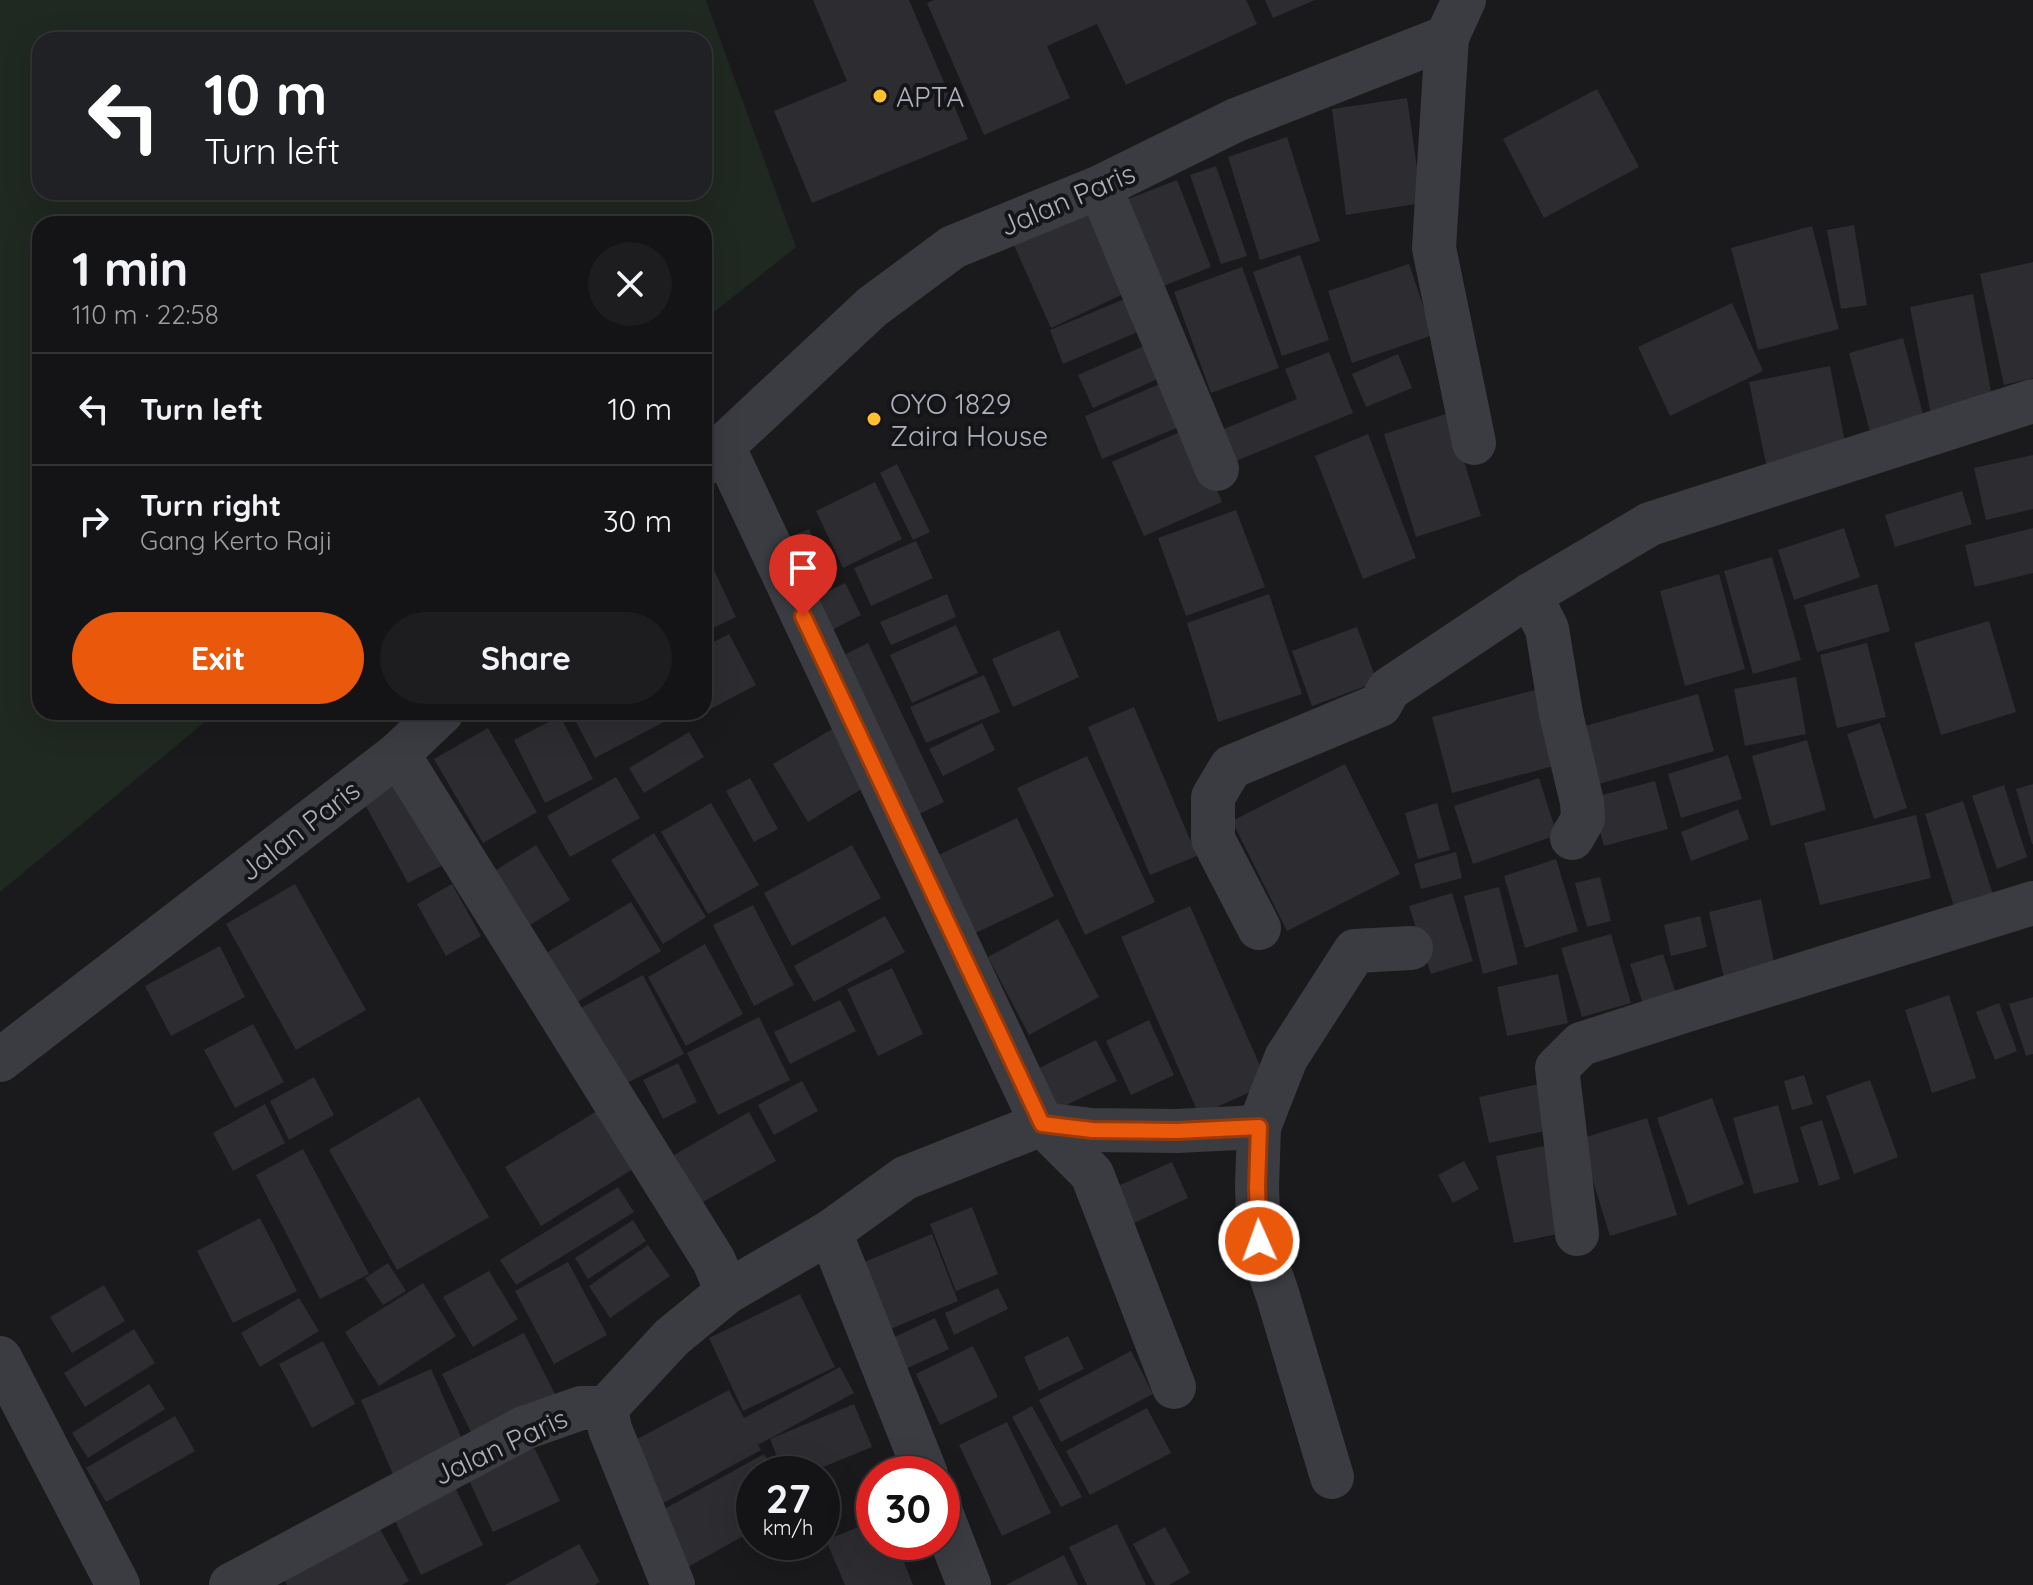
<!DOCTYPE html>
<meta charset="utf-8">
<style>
body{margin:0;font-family:Quicksand,sans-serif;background:#1d1d1f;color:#f1f3f6;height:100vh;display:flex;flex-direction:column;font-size:30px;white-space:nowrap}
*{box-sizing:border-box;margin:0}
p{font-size:26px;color:#9d9ea1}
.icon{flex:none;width:44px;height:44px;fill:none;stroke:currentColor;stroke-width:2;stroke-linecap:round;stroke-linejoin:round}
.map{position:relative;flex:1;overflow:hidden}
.sheet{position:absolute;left:32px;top:216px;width:680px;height:504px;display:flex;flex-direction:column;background:#141416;border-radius:24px;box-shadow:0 8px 32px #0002,0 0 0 2px #333335}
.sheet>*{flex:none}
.banner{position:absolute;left:32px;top:32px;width:680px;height:168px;border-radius:24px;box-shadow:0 8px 32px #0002,0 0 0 2px #333335;background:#202124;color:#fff;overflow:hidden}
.speed{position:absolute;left:736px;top:1456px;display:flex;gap:16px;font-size:40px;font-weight:700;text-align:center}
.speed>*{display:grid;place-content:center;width:104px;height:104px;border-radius:50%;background:#141416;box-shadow:0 8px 32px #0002,0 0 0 2px #333335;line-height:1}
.speed small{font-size:20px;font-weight:400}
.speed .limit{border:12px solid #d22;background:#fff;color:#111}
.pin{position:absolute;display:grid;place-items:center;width:68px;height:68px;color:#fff;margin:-82px -34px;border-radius:50% 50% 50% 0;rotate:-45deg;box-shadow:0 0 8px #0007}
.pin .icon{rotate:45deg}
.me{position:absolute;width:88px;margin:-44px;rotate:358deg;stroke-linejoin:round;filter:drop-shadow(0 0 6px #0008)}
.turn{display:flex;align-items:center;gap:28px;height:168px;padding:0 40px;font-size:36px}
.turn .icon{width:104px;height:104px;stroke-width:2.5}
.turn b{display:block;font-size:56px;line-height:68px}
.round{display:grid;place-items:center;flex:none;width:84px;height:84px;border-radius:42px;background:#1d1d1f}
.head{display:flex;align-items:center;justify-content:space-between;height:136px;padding:0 40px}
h1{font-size:48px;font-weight:700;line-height:60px}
.button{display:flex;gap:16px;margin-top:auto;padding:16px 40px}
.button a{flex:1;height:92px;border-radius:48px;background:#ea580c;color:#fff;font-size:32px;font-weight:700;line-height:92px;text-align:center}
.button a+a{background:#1d1d1f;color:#f1f3f6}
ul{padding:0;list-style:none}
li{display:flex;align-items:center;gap:24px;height:112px;padding:0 40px;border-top:2px solid #333335}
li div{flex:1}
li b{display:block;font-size:30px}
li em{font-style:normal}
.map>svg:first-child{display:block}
.green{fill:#1f2821;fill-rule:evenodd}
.building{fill:#2d2d31}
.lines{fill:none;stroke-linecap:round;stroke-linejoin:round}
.minor{stroke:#3b3c42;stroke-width:44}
.route-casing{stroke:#983908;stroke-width:20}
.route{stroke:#ea580c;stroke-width:14}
.poi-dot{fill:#ffbf30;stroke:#151518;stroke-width:3}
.labels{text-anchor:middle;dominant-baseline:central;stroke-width:8;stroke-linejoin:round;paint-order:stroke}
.poi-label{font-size:28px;fill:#acb1bd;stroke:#151518;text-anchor:start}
.street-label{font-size:28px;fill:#acb1bd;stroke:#151518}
</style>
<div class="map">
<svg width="2033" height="1585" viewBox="0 0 2033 1585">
<rect width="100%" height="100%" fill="#1a1a1d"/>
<path class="green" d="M0 0H706L796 247 704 320V224H40V712H217L0 892ZM704 40V192H40V40Z"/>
<g class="building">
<path d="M813 0H909L968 139 812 203 774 111 847 81Z"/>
<path d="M934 0H1246L1257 24 1126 85 1097 24 1047 46 1070 98 984 135 927 3Z"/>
<path d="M1265 0H1315L1273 18Z"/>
<path d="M1597 89 1639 167 1544 218 1503 139Z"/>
<path d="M1407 98 1422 203 1346 215 1332 109Z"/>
<path d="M1287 137 1320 241 1260 260 1228 157Z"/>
<path d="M1216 166 1247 256 1221 264 1190 175Z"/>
<path d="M1177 180 1211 267 1156 289 1123 201Z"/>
<path d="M1092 196 1134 289 1051 328 1009 234Z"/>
<path d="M1854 225 1867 305 1841 309 1827 230Z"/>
<path d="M1812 226 1839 329 1758 350 1731 248Z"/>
<path d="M1300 255 1329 340 1282 356 1253 272Z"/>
<path d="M2033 262V378L2004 385 1980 274Z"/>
<path d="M1409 264 1433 335 1352 363 1328 291Z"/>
<path d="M1242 267 1279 368 1211 393 1174 292Z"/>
<path d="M1973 294 1993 402 1931 415 1910 307Z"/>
<path d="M1134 295 1147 328 1063 364 1050 330Z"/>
<path d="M1732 303 1763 371 1670 416 1638 347Z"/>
<path d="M1903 338 1927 429 1873 443 1849 353Z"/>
<path d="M1151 343 1166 375 1093 408 1078 375Z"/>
<path d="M1329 352 1353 413 1226 465 1214 433 1297 399 1285 369Z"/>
<path d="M1398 354 1412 388 1366 407 1352 374Z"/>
<path d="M1830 366 1848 457 1768 473 1749 382Z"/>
<path d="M1169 380 1186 424 1102 459 1085 416Z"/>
<path d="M1449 413 1481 516 1416 537 1384 434Z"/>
<path d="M1191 427 1222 502 1144 536 1112 462Z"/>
<path d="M1368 434 1416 558 1363 579 1315 456Z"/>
<path d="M2033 455V509L1986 520 1974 468Z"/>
<path d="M897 464 930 532 913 540 880 473Z"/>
<path d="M875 482 902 539 843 568 816 511Z"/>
<path d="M1962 491 1972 524 1895 547 1885 515Z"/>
<path d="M1236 510 1265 587 1186 616 1158 538Z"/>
<path d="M1844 528 1860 577 1794 600 1778 550Z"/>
<path d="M2033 528V573L1975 587 1965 545Z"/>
<path d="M809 529 831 577 811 586 789 537Z"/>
<path d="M916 541 933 578 871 606 854 568Z"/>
<path d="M704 549 736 617 704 632Z"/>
<path d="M1772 557 1801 660 1753 674 1724 571Z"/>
<path d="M1719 574 1745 669 1685 686 1660 591Z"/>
<path d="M845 583 861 615 826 633 810 601Z"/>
<path d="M1877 584 1890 631 1817 652 1804 605Z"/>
<path d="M947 594 956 617 891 645 880 622Z"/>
<path d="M1269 594 1302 694 1218 722 1187 623Z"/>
<path d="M1989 621 2016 712 1941 735 1914 643Z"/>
<path d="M956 625 978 673 912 703 890 655Z"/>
<path d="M1357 627 1377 682 1312 706 1292 651Z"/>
<path d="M1059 630 1079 677 1013 707 992 659Z"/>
<path d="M729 634 756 685 705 712 704 647Z"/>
<path d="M868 643 944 802 907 820 830 662Z"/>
<path d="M1867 643 1886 717 1837 728 1820 655Z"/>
<path d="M984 675 1000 712 926 743 910 707Z"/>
<path d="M1796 677 1806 734 1745 746 1734 689Z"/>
<path d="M1546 687 1565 763 1452 793 1432 717Z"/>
<path d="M1698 694 1714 751 1599 784 1582 727Z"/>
<path d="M1134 707 1197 856 1150 875 1088 727Z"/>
<path d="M571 712H683L595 758Z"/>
<path d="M560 716 593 779 545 803 514 740Z"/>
<path d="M982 723 995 750 943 776 929 749Z"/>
<path d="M1880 723 1907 808 1874 819 1847 734Z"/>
<path d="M839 725 873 782 808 822 773 764Z"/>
<path d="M488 728 537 812 483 843 434 759Z"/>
<path d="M689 732 704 757 644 793 629 768Z"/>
<path d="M1807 740 1826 810 1771 826 1752 756Z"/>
<path d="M1728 755 1742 799 1681 818 1668 774Z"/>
<path d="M1087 756 1155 902 1085 935 1017 788Z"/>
<path d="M1345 764 1400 874 1287 931 1232 821Z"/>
<path d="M401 777 447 863 408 883 362 799Z"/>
<path d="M616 777 640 818 570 857 547 816Z"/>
<path d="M750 778 778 829 754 842 726 791Z"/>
<path d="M1539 778 1557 835 1473 864 1454 806Z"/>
<path d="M1655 781 1668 829 1604 846 1591 798Z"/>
<path d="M2033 784V844H2032L2016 789Z"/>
<path d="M2004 785 2027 857 1997 869 1972 796Z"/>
<path d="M1963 801 1996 904 1957 916 1925 814Z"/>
<path d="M711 803 759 885 708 914 661 832Z"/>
<path d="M1437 803 1450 850 1418 859 1405 813Z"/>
<path d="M1738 809 1749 839 1691 861 1681 832Z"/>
<path d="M1916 815 1931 878 1820 905 1804 843Z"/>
<path d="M1017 818 1054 896 969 936 932 858Z"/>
<path d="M654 833 706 917 663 944 611 860Z"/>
<path d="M536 845 570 900 530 925 496 870Z"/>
<path d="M852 845 881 898 792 946 764 893Z"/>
<path d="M1456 852 1462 878 1421 889 1414 864Z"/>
<path d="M1556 859 1578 931 1525 948 1504 876Z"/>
<path d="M1600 877 1611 921 1587 927 1575 883Z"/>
<path d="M295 884 366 1010 296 1050 226 924Z"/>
<path d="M452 884 481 936 446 956 417 904Z"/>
<path d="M1499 887 1518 964 1483 974 1464 896Z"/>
<path d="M1452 893 1473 961 1431 974 1409 906Z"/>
<path d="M1761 899 1777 976 1726 987 1709 912Z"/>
<path d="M631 902 661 951 566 1009 536 959Z"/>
<path d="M753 905 794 985 754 1006 713 925Z"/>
<path d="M1190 906 1268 1084 1199 1115 1121 937Z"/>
<path d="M885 916 905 952 814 1002 794 966Z"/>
<path d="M1700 916 1707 947 1671 956 1664 925Z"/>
<path d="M1058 919 1099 997 1029 1035 988 957Z"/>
<path d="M1611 934 1631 1003 1582 1017 1561 948Z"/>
<path d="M705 944 743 1014 686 1046 648 977Z"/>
<path d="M220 946 245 997 171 1036 145 986Z"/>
<path d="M1663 954 1679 1003 1646 1013 1630 964Z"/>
<path d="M892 968 923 1034 878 1056 847 989Z"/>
<path d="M1558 974 1568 1023 1507 1036 1497 987Z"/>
<path d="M643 975 684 1054 619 1087 579 1009Z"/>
<path d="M1949 995 1976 1078 1932 1093 1905 1010Z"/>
<path d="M2033 997V1054L2026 1056 2009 1004Z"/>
<path d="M840 1000 856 1031 790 1064 774 1032Z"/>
<path d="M1999 1003 2017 1051 1995 1060 1976 1012Z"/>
<path d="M759 1017 790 1080 718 1115 687 1053Z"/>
<path d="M1149 1020 1174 1075 1131 1095 1106 1041Z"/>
<path d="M253 1024 284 1082 235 1108 204 1050Z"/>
<path d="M1096 1040 1117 1081 1045 1115 1025 1075Z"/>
<path d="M678 1063 697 1102 663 1119 643 1080Z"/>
<path d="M1804 1075 1813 1104 1792 1110 1784 1081Z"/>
<path d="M314 1077 334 1115 289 1140 270 1101Z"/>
<path d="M1870 1080 1898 1157 1854 1174 1826 1096Z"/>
<path d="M802 1081 818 1111 774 1135 758 1105Z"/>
<path d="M1548 1082 1559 1128 1489 1143 1479 1097Z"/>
<path d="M419 1097 489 1217 397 1270 329 1150Z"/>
<path d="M1712 1098 1744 1184 1688 1205 1657 1118Z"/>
<path d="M265 1104 285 1143 233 1171 213 1133Z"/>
<path d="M1778 1105 1799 1182 1754 1194 1733 1118Z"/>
<path d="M597 1111 633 1169 541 1226 505 1167Z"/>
<path d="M749 1112 776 1161 701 1203 674 1155Z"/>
<path d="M1647 1118 1677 1215 1610 1236 1580 1139Z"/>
<path d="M1822 1120 1840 1179 1819 1186 1800 1127Z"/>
<path d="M1554 1144 1571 1231 1514 1243 1496 1156Z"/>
<path d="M303 1149 369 1274 320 1299 256 1175Z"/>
<path d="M1464 1161 1479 1189 1453 1203 1438 1175Z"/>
<path d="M1172 1162 1188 1198 1134 1223 1118 1186Z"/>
<path d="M618 1187 634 1212 516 1285 500 1260Z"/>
<path d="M972 1207 998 1274 956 1291 930 1224Z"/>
<path d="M260 1218 297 1291 233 1323 197 1251Z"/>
<path d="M633 1220 646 1241 588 1279 575 1258Z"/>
<path d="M932 1234 958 1301 890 1329 862 1263Z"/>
<path d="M648 1245 670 1276 610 1318 589 1286Z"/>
<path d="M568 1262 607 1335 554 1364 515 1291Z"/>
<path d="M388 1263 406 1291 383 1305 365 1278Z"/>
<path d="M489 1271 518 1319 473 1347 443 1297Z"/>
<path d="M423 1283 456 1336 379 1386 345 1332Z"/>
<path d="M104 1285 125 1321 72 1353 50 1317Z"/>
<path d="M998 1288 1008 1309 954 1335 945 1313Z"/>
<path d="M800 1294 835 1367 743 1411 709 1338Z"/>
<path d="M299 1298 319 1331 260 1367 241 1333Z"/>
<path d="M935 1318 949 1349 899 1372 884 1342Z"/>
<path d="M134 1329 155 1363 85 1407 64 1373Z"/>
<path d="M524 1333 558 1400 476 1442 442 1374Z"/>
<path d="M1068 1336 1084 1369 1039 1391 1024 1357Z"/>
<path d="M323 1341 355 1404 312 1428 279 1364Z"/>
<path d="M973 1346 998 1397 940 1425 916 1374Z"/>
<path d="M1131 1351 1153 1394 1061 1442 1039 1400Z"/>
<path d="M840 1367 854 1393 758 1445 761 1450 658 1506 626 1445 729 1390 744 1418Z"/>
<path d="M431 1369 466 1448 395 1479 361 1400Z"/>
<path d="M149 1384 165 1409 88 1458 72 1433Z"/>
<path d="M854 1404 872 1447 806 1474H784L770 1439Z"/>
<path d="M1032 1406 1082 1497 1061 1507 1012 1417Z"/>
<path d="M1147 1408 1171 1453 1090 1495 1066 1451Z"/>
<path d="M175 1416 195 1451 106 1502 86 1468Z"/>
<path d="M1007 1422 1051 1513 1002 1536 959 1445Z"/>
<path d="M532 1443 560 1501 493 1532 465 1472Z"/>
<path d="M764 1454 775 1474H754V1530L688 1567 659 1512Z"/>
<path d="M451 1479 483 1545 421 1575 390 1510Z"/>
<path d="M874 1521V1542H896L913 1585H845L826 1540Z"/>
<path d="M376 1522 409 1581 402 1585H287L281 1573Z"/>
<path d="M1117 1524 1146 1585H1087L1069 1547Z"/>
<path d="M1165 1527 1190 1573 1169 1585H1155L1133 1544Z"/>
<path d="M579 1544 600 1582 595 1585H505Z"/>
<path d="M1064 1555 1078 1585H1006Z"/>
</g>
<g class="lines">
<g class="minor">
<path d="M1447 37 1434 248 1474 443"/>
<path d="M1100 187 1217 469"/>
<path d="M723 446 1042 1124 1092 1174 1174 1387"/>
<path d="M704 464 872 307 953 247 1100 187 1236 120 1447 37 1464 0"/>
<path d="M1530 595 1547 629 1561 714 1582 802 1583 819 1572 838"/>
<path d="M398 754 714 1261 727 1292"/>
<path d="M1259 928 1213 839V797L1231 767 1380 705 1389 689 1530 595 1650 524 2033 401"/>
<path d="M0 1060 398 754 442 712"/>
<path d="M1259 1127 1257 1187 1259 1241 1277 1293 1332 1477"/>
<path d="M830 1232 926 1474"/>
<path d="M1577 1234 1557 1068 1581 1044 1687 1010 2033 903"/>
<path d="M0 1358 118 1585"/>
<path d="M606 1408 672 1337 727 1292 830 1232 905 1178 1042 1124 1092 1130 1177 1131 1259 1127 1286 1058 1355 951 1411 948"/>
<path d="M942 1515 969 1585"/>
<path d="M231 1585 524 1428 581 1408H606L610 1429 673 1585"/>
</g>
</g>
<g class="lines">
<defs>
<path id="route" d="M803 616 1042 1124 1092 1130 1177 1131 1259 1127 1257 1187 1259 1241"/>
</defs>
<use href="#route" class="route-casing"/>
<use href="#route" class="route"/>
</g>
<g class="poi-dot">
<circle cx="880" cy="96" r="8"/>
<circle cx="874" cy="419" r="8"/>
</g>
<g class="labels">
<g class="poi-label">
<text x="896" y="96">APTA</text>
<text x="890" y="403">OYO 1829<tspan x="890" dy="32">Zaira House</tspan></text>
</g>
<g class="street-label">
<text transform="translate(1067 199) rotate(-23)">Jalan Paris</text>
<text transform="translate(299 830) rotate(-38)">Jalan Paris</text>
<text transform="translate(500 1446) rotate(-25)">Jalan Paris</text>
</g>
</g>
</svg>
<div class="speed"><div>27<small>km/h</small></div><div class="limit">30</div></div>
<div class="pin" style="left:803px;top:616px;background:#d93025"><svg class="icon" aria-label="arrive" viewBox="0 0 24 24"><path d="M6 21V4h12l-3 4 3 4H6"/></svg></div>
<svg class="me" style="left:1259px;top:1241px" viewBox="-20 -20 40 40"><circle r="17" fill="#ea580c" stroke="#fff" stroke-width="3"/><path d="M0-11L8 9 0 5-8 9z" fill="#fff"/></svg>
<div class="banner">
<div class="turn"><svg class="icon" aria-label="left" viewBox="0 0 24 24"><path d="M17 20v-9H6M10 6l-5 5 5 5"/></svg><div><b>10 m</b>Turn left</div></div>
</div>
<section class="sheet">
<div class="head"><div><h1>1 min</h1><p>110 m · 22:58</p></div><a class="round"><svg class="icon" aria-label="close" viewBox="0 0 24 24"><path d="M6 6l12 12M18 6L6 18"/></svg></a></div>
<ul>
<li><svg class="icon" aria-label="left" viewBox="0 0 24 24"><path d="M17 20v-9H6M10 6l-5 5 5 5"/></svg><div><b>Turn left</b></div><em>10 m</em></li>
<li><svg class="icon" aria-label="right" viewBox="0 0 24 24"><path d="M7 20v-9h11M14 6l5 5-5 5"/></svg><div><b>Turn right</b><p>Gang Kerto Raji</p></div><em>30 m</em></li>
</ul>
<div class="button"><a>Exit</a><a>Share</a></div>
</section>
</div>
